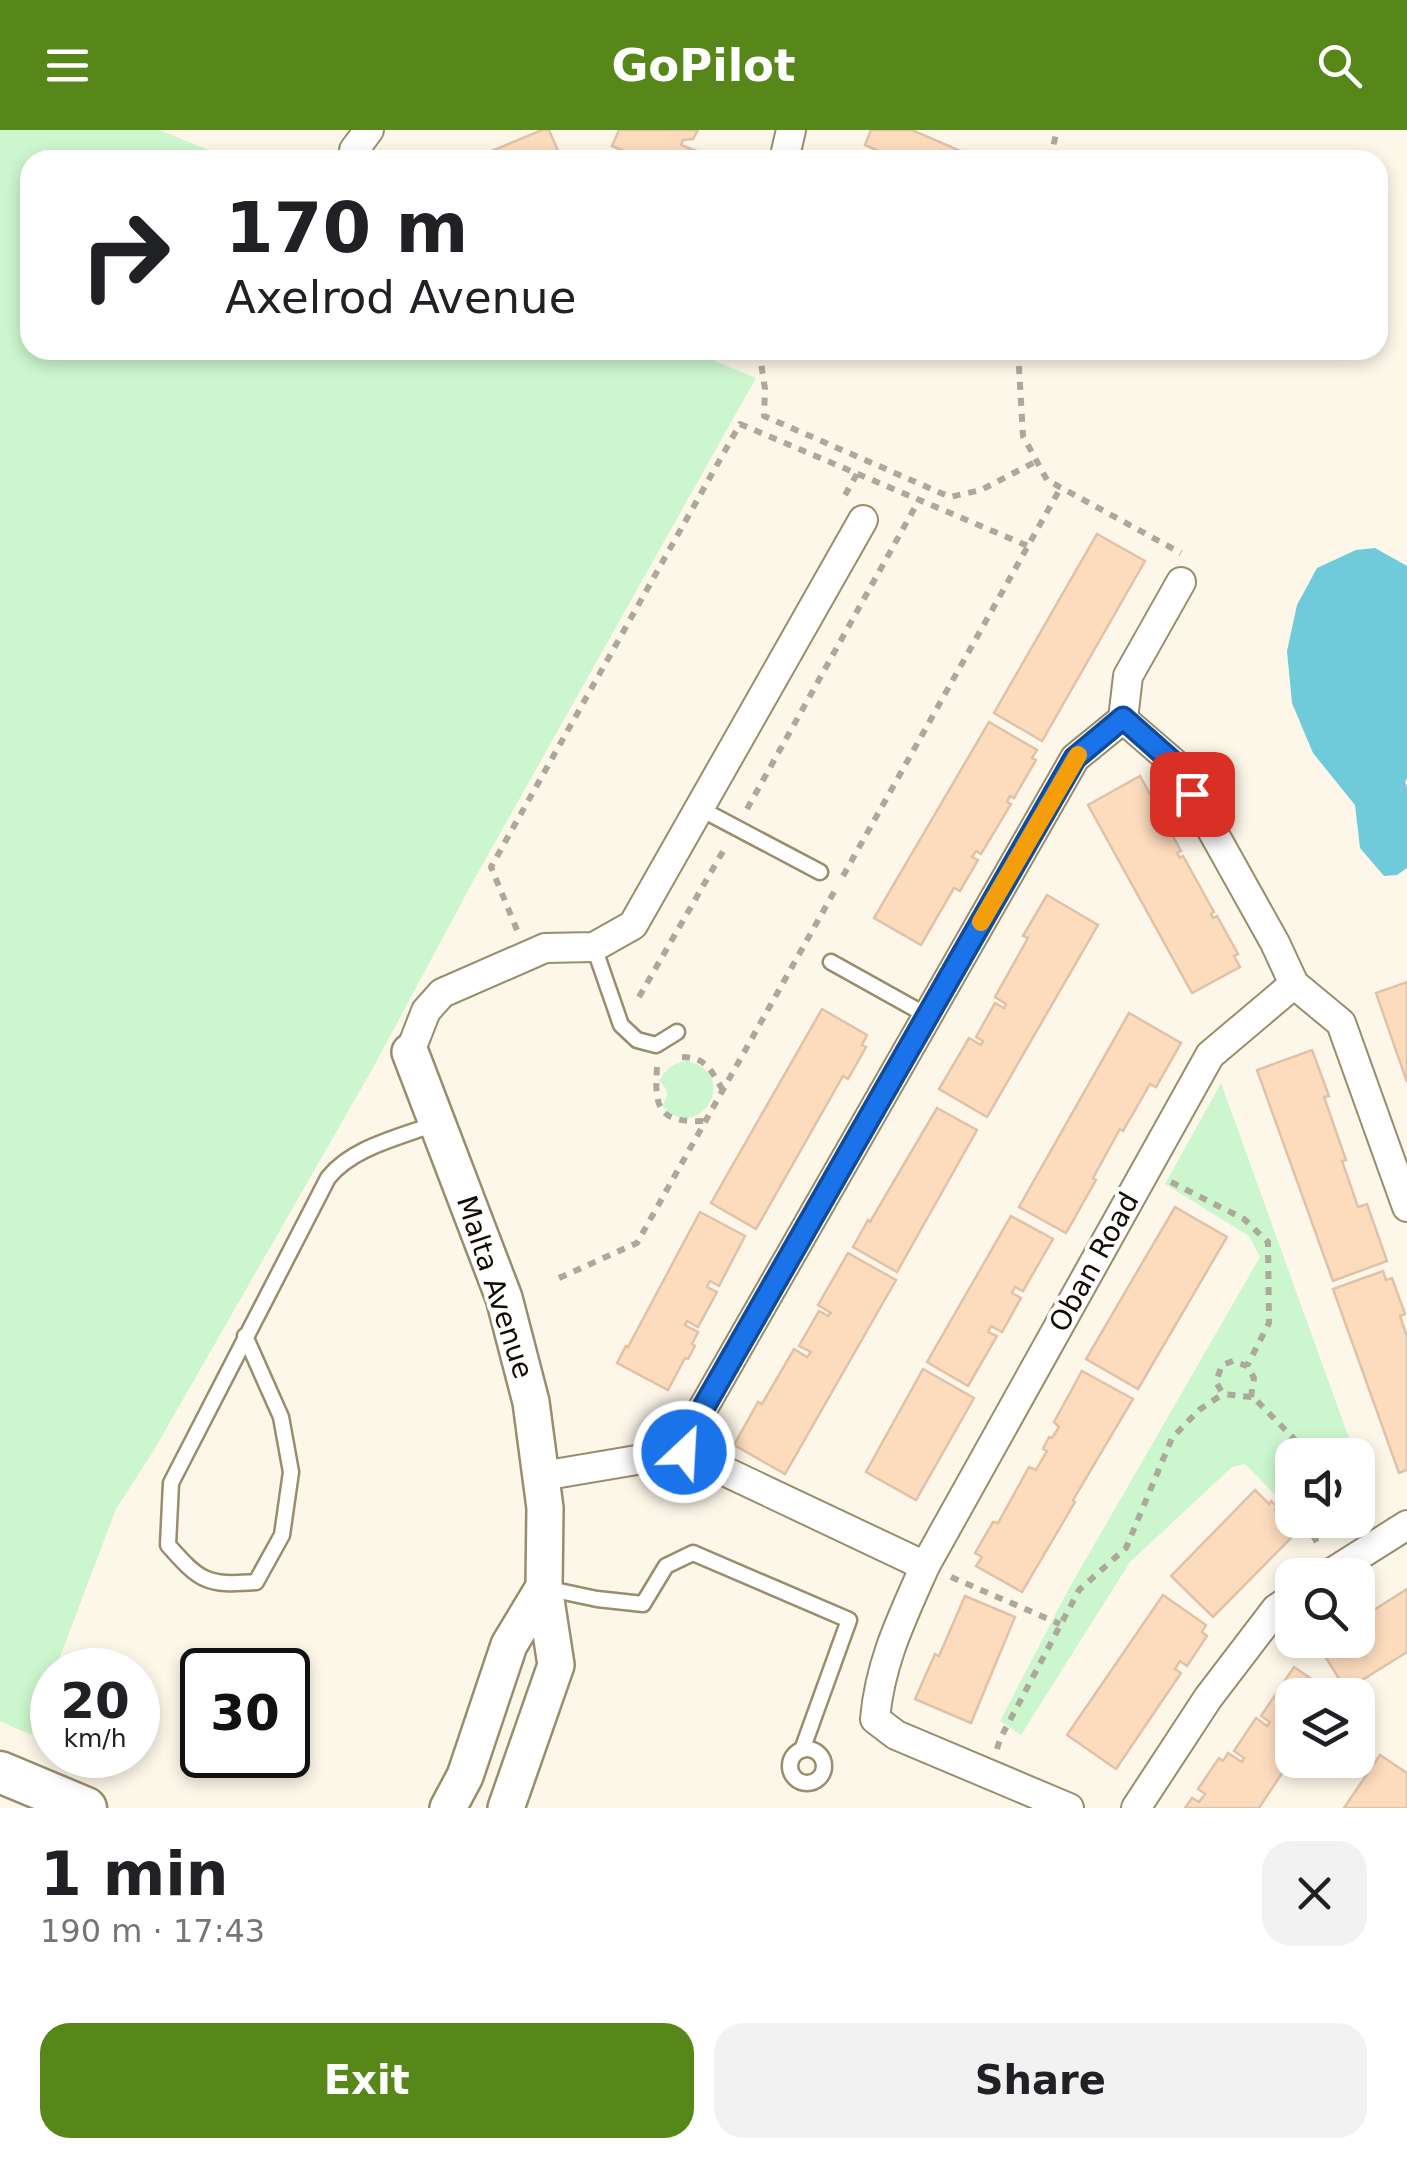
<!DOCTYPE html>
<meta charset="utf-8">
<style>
body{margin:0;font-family:"DejaVu Sans",sans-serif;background:#f2f2f2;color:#202124;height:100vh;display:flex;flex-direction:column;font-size:38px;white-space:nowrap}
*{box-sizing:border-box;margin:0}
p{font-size:32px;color:#757577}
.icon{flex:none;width:55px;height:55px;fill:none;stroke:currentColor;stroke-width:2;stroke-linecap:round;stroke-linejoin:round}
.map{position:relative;height:1678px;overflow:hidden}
.panel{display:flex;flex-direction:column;background:#fff;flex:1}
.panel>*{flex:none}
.guide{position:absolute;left:20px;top:20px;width:1368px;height:210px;border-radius:30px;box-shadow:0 5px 15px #0003;background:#fff;color:#202124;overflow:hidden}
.tools{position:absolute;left:1275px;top:1308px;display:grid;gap:20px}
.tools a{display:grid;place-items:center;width:100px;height:100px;border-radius:20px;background:#fff;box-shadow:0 5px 15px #0003;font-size:50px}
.speed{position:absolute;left:30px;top:1518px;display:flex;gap:20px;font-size:50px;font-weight:700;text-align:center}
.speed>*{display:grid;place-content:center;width:130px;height:130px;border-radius:50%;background:#fff;box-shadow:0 5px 15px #0003;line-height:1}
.speed small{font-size:25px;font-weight:400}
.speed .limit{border:5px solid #111;border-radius:15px;background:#fff;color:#111}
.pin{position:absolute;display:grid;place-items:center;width:85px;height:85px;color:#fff;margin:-42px;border-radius:20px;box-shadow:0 5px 15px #0006}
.me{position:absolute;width:110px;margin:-55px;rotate:25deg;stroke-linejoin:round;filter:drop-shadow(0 0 8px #0008)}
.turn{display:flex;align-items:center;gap:35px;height:210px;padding:0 40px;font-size:45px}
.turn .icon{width:130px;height:130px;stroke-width:2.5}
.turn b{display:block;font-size:70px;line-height:85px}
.round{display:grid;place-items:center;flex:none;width:105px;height:105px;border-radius:30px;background:#f2f2f2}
.overview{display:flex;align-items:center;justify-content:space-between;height:170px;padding:0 40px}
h1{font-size:60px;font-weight:700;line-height:75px}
.button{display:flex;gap:20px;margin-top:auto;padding:20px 40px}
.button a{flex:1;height:115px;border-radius:30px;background:#578719;color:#fff;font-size:40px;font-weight:700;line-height:115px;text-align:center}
.button a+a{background:#f2f2f2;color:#202124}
header{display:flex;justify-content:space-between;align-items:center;height:130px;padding:0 40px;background:#578719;color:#fff;font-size:45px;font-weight:700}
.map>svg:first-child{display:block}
.green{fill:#ccf6cd}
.water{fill:#6fcada}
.building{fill:#fddcbe;stroke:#e0c2a8;stroke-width:2.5}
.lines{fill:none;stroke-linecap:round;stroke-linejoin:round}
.service-casing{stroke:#9a8d6c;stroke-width:19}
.minor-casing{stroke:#9a8d6c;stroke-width:32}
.tertiary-casing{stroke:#9a8d6c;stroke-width:40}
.secondary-casing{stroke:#9a8d6c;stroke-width:45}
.path{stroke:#ada89b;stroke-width:6;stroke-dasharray:8 8;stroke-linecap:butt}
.service{stroke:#fff;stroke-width:14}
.minor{stroke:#fff;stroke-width:28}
.tertiary{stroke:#fff;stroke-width:35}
.secondary{stroke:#fff;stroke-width:40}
.route-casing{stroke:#114b97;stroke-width:25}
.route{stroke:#1a73e8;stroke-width:18}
.slow{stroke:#f59e0b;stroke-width:18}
.labels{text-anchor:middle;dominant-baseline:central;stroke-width:8;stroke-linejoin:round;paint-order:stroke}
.street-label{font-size:28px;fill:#100c02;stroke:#fff}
</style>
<header><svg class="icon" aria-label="menu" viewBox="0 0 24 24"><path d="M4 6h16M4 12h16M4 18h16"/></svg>GoPilot<svg class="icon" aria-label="search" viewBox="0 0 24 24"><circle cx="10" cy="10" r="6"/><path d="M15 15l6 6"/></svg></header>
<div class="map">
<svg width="1407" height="1678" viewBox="0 0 1407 1678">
<rect width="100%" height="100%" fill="#fdf7e9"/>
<g class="green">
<path d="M0 0H160L232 30H30V220H688L756 248 471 755 374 936 154 1320 116 1379 55 1540H52V1547L31 1605 0 1591Z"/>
<path d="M686 931C744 942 698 1018 662 975 670 966 668 958 659 951 666 939 673 933 686 931Z"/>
<path d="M1221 953 1355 1325H1292V1382L1245 1334 1232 1337 1130 1432 1021 1605 1000 1591 1067 1462 1260 1127 1249 1106 1165 1054Z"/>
</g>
<path class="water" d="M1375 418 1407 436V648L1405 652 1407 657V738L1397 745 1384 746 1360 718 1355 675 1313 623 1292 573 1287 521 1297 475 1317 438 1356 420Z"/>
<g class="building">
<path d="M542 0H549L562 30H484L487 23Z"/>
<path d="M619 0H698L693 9 683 10 681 15 702 23 699 30H646L612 16Z"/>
<path d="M871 0H912L965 23 962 30H880L883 23 865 15Z"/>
<path d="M1097 404 1145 431 1042 611 994 583Z"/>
<path d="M989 592 1037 620 1032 628 1036 630 1014 668 1010 666 1007 672 1011 674 981 724 976 721 972 727 978 730 960 761 954 758 921 815 874 788Z"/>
<path d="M1140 646 1181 721 1177 723 1180 728 1183 726 1214 782 1211 784 1213 788 1217 786 1238 824 1234 826 1240 837 1192 863 1088 675Z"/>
<path d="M1047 765 1098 795 987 987 939 959 969 908 981 915 983 911 976 907 995 873 1004 878 1006 874 995 867 1028 808 1023 806Z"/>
<path d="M1407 852V952L1376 863Z"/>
<path d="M822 879 867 905 862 915 866 917 848 949 843 946 756 1099 711 1073Z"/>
<path d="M1129 883 1181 913 1156 957 1150 954 1123 1001 1120 999 1093 1048 1096 1050 1066 1103 1019 1077Z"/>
<path d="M1312 920 1329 966 1324 967 1346 1030 1342 1031 1358 1077 1367 1074 1387 1131 1333 1151 1257 940Z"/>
<path d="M937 978 977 1000 897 1142 853 1117 868 1090 870 1092Z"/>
<path d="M1175 1077 1227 1107 1138 1259 1086 1229Z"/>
<path d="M700 1082 745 1106 719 1156 710 1151 707 1157 717 1162 698 1197 687 1191 685 1195 698 1202 692 1214 695 1216 688 1229 685 1228 668 1260 617 1233 626 1216 628 1217Z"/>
<path d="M1011 1086 1053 1109 1023 1161 1015 1157 1012 1163 1021 1168 1002 1202 991 1196 988 1202 997 1206 968 1256 927 1232Z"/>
<path d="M848 1123 896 1150 785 1344 734 1315 758 1272 762 1274 794 1219 807 1227 811 1222 799 1216 819 1181 828 1186 831 1183 818 1175Z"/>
<path d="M1383 1141 1386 1150 1392 1148 1405 1184 1400 1186 1407 1207V1340L1399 1343 1333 1159Z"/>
<path d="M923 1239 974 1268 916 1370 866 1342Z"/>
<path d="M1082 1241 1133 1269 1073 1370 1075 1372 1022 1462 976 1436 982 1427 975 1423 993 1392 998 1393 1029 1337 1036 1340 1047 1321 1043 1319 1049 1307 1052 1308 1059 1297 1054 1292Z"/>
<path d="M1255 1360 1269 1374 1271 1371 1278 1377 1275 1380 1298 1401 1213 1487 1171 1446Z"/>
<path d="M1407 1459V1522L1346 1560 1318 1515 1326 1510H1358V1490Z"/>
<path d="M1163 1465 1206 1495 1202 1502 1207 1506 1187 1536 1180 1531 1175 1539 1181 1543 1116 1639 1067 1605Z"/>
<path d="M965 1466 1015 1487 971 1593 915 1569 935 1524 939 1526Z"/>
<path d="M1294 1537 1335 1565H1292V1628L1259 1678H1185L1192 1668 1199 1672 1205 1664 1198 1659 1219 1628 1223 1631 1228 1623 1242 1632 1244 1628 1234 1621 1256 1588 1267 1596 1270 1592 1261 1586Z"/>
<path d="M1380 1625 1407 1643V1678H1344Z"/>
</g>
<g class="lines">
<defs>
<g id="service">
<path d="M699 678 820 742"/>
<path d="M594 817 621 895 637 910 656 915 677 902"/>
<path d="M831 832 928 886"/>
<path d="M245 1206 281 1287 291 1342 282 1405 256 1452C206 1456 200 1451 168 1415L171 1353 328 1048C352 1017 401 1007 437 993"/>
<path d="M545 1458 597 1469 643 1474 666 1436 693 1423 849 1490 802 1620"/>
<circle cx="807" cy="1636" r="17"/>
</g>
<g id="minor">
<path d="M354 20 369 0"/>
<path d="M784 30 791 0"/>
<path d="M1123 589 1128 546 1181 452"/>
<path d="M410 922 426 881 442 863 545 818 594 817 633 795 863 390"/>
<path d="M684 1322 694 1294 1075 628 1123 589 1175 634 1275 813 1294 854 1341 893 1407 1077"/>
<path d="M542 1346 684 1322 925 1436"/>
<path d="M1328 1445 1407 1395"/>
<path d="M1069 1678 896 1605 875 1589C880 1532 902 1488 925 1436L1210 925 1294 854"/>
<path d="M1136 1678 1208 1568 1276 1479 1292 1468"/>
</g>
<g id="tertiary">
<path d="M410 922 504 1168 531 1272 545 1378 544 1457 509 1515 465 1646 448 1678"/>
<path d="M506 1678 556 1535 544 1457"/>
</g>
<path id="secondary" d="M0 1642 86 1678"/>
</defs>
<use href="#service" class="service-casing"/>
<use href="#minor" class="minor-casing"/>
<use href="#tertiary" class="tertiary-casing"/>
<use href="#secondary" class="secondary-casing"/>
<g class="path">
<path d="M1050 30 1057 0"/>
<path d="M759 220 765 259 764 286 950 367 981 360 1037 331"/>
<path d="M1018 220 1023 306 1047 350 1181 423"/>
<path d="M845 365 857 344"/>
<path d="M747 679 919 370"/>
<path d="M843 746 1061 357"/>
<path d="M517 800 491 737 740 294 1028 416"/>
<path d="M639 867 726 716"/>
<path d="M682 927C708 928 710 940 723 960"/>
<path d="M657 937C654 979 659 993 705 991"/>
<path d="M1171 1052 1244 1089 1268 1112 1269 1193 1247 1236"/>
<path d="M559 1148 637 1113 834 762"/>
<path d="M1251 1267 1254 1248 1247 1236 1233 1231 1222 1235 1216 1252 1223 1264 1251 1267H1253L1310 1325"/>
<path d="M1310 1390 1309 1398 1319 1416"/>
<path d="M951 1447 1060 1494"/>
<path d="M997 1619 1000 1609 1079 1460 1126 1418 1172 1308 1199 1280 1223 1264"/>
</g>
<use href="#service" class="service"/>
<use href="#minor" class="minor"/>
<use href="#tertiary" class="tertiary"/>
<use href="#secondary" class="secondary"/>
</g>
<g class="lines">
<defs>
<path id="route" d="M684 1322 694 1294 1075 628 1123 588 1175 634 1192 664"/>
</defs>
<use href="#route" class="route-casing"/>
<use href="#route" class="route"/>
<path class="slow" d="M981 792 1078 625"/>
</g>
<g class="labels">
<g class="street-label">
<text transform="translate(1094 1132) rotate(-61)">Oban Road</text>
<text transform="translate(495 1157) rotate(72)">Malta Avenue</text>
</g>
</g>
</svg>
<div class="tools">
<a><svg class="icon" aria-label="sound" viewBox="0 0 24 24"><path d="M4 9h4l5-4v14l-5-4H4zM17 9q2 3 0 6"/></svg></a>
<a><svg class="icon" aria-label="search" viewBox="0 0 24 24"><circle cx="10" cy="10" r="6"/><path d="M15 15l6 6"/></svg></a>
<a><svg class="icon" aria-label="layers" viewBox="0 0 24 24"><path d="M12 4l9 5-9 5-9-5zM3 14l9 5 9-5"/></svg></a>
</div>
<div class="speed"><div>20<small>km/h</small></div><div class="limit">30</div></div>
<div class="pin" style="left:1192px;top:664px;background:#d93025"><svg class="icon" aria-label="arrive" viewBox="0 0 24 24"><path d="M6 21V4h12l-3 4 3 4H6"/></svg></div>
<svg class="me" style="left:684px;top:1322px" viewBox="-20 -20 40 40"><circle r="17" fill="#1a73e8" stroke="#fff" stroke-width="3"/><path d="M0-11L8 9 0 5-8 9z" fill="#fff"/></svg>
<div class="guide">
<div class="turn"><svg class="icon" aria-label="right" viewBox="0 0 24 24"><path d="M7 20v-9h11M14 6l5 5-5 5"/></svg><div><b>170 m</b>Axelrod Avenue</div></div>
</div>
</div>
<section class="panel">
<div class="overview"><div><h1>1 min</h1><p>190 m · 17:43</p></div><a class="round"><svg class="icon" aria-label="close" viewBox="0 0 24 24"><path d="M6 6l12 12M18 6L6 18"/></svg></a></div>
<div class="button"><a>Exit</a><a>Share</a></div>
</section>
